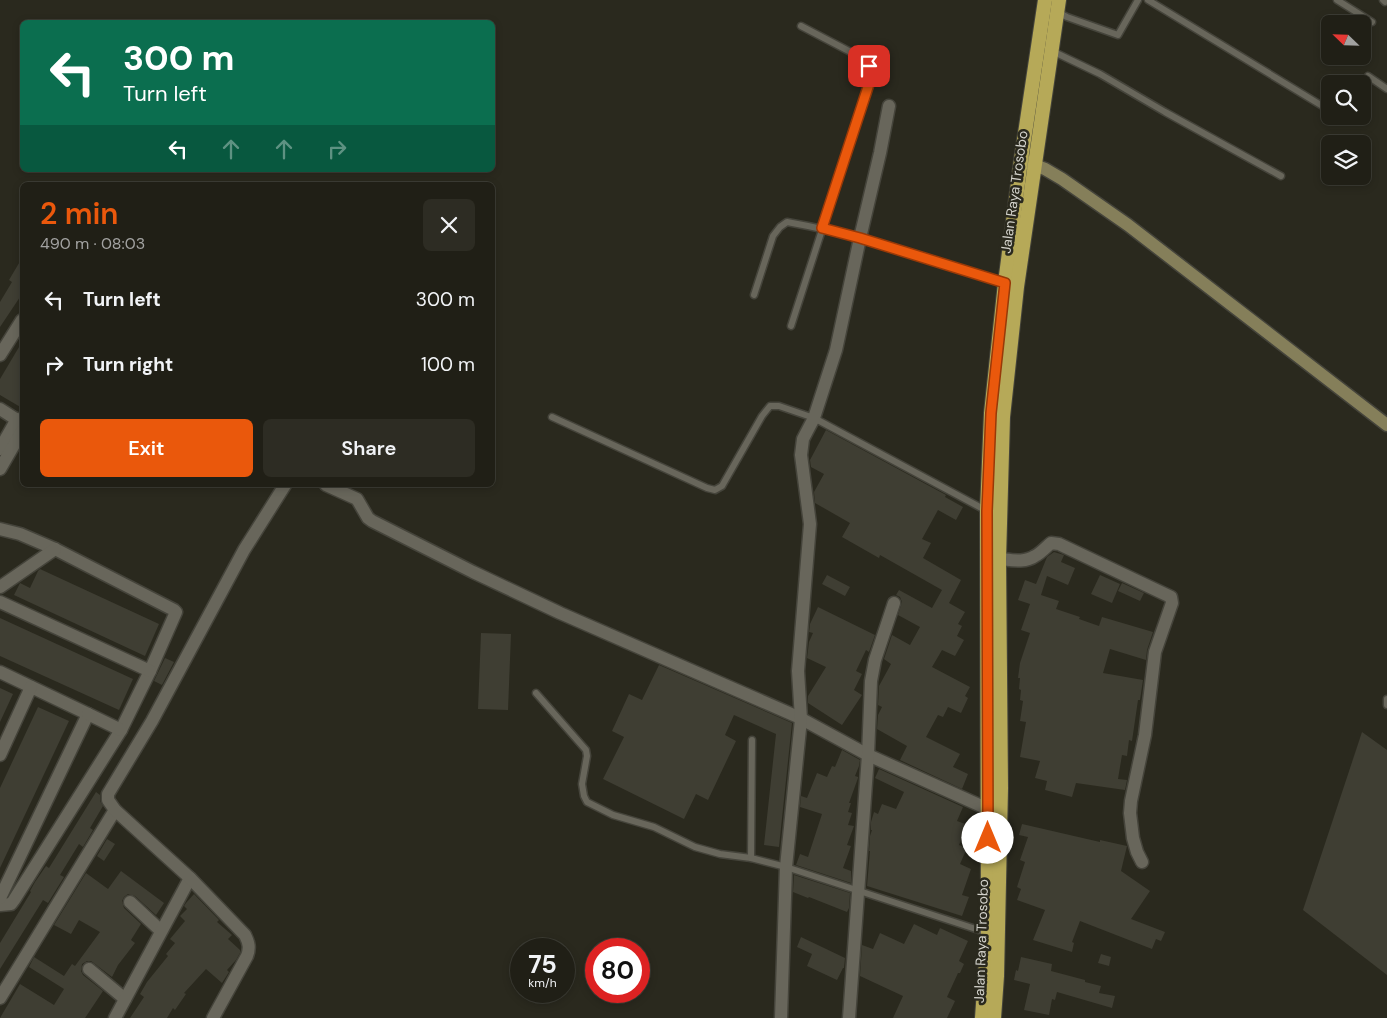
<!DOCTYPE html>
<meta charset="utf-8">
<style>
body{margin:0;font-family:"DM Sans",sans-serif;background:#2d2c23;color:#f1f3f6;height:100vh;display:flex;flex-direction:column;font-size:19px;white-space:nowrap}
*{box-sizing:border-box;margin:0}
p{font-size:16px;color:#a2a2a1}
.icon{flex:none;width:28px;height:28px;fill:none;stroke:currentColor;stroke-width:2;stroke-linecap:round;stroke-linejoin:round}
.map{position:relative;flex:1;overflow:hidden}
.panel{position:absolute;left:20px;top:182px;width:475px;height:305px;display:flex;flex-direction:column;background:#201f16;border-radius:8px;box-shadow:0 2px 8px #0003,0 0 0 1px #3d3d35}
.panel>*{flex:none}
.hud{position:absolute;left:20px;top:20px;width:475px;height:152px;border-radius:8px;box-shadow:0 2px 8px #0003,0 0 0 1px #3d3d35;background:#0b6e4f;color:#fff;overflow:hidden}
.needle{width:32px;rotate:293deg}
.tools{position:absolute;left:1321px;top:15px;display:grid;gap:10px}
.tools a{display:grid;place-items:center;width:50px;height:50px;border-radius:8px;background:#201f16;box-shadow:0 2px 8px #0003,0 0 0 1px #3d3d35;font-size:25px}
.speed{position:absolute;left:510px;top:938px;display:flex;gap:10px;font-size:25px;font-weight:700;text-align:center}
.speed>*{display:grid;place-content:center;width:65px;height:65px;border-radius:50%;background:#201f16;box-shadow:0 2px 8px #0003,0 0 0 1px #3d3d35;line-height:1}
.speed small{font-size:12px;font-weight:400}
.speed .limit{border:8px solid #d22;background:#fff;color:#111}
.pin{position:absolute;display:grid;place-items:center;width:42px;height:42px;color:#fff;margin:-21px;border-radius:10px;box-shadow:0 2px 8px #0006}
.me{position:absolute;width:55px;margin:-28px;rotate:0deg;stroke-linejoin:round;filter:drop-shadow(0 0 4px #0008)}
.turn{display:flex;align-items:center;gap:18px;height:105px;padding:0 20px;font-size:22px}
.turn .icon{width:65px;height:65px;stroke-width:2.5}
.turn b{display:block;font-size:35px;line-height:42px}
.lanes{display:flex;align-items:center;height:48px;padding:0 20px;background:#0003;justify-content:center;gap:25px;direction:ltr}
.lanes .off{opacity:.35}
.round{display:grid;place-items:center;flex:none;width:52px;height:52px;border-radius:8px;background:#2d2c23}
.summary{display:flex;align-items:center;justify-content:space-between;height:85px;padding:0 20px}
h1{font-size:30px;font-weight:600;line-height:38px;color:#ea580c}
.cta{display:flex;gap:10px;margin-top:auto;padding:10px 20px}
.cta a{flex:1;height:58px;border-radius:8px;background:#ea580c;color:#fff;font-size:20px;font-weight:600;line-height:58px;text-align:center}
.cta a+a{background:#2d2c23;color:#f1f3f6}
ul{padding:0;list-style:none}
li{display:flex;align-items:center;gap:15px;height:65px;padding:0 20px}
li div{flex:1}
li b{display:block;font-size:19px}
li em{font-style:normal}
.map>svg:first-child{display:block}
.building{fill:#3f3e33}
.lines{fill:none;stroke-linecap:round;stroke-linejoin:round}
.service-casing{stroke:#45443b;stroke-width:9}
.minor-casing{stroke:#45443b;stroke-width:15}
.secondary-casing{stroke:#45443b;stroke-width:15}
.trunk-casing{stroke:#45443b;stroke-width:16}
.service{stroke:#68665b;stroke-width:6}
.minor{stroke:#68665b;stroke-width:12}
.secondary{stroke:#857f5a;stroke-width:12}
.trunk{stroke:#b6a958;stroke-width:14}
.route-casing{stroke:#983908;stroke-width:12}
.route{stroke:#ea580c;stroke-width:9}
.labels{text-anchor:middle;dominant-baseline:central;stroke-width:5;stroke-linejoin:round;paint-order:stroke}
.street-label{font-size:14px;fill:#d3d2cb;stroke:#2a291e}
</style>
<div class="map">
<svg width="1387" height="1018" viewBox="0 0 1387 1018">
<rect width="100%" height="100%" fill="#2a291e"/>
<g class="building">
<path d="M22 258V294L0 327V302L12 282 9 280Z"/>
<path d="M22 342V408L0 395V379Z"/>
<path d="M826 430 946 495 945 497 963 507 956 520 938 510 922 539 931 543 923 558 961 580 949 603 965 612 958 624 962 626 957 636 964 640 955 656 942 650 932 667 970 687 965 696 968 698 961 713 948 707 943 717 938 715 926 737 960 754 953 767 968 774 962 789 900 760 907 746 877 729 878 715 882 707 878 705 879 686 891 664 884 659 892 635 910 645 920 627 898 615 902 602 900 597 896 595 899 590 932 608 942 590 880 555 879 558 842 537 850 523 815 503 814 492 824 474 811 467 810 460Z"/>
<path d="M1054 552 1064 555 1061 562 1075 568 1068 585 1047 576 1041 595 1059 601 1056 609 1080 617 1079 619 1099 626 1102 617 1153 632 1147 650 1146 660 1110 649 1103 673 1143 680 1140 700H1138L1132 741 1129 740 1127 756 1122 755 1118 779 1127 780 1125 790 1076 783 1072 797 1045 790 1047 781 1035 778 1040 761 1020 757 1026 722 1020 721 1023 701 1020 700 1021 690 1019 689 1020 678H1018L1020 663 1030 633 1021 630 1030 604 1018 600 1025 580 1036 584 1047 557Z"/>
<path d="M40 569 159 624 145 656 14 595 20 583 30 588 38 571Z"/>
<path d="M827 575 850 587 845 596 822 584Z"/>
<path d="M1100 575 1120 584 1112 603 1091 594Z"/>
<path d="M1122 583 1144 593 1140 601 1118 591Z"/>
<path d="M818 607 875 635 869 652 866 650 856 671 862 674 854 690 862 695 842 725 808 703V696L826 667 807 658 809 642 813 633 809 632 810 624Z"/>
<path d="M0 618 133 679 119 710 0 656Z"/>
<path d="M481 633 511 634 508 710 478 709Z"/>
<path d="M165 658 174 662 162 685 154 681Z"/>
<path d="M659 665 792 723 779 847 764 845 776 734 734 715 725 735 736 741 708 800 696 794 684 819 603 779 624 737 612 731 629 694 642 700Z"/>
<path d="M0 688 13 694 0 722Z"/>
<path d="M38 707 69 721 0 868V788Z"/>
<path d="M1362 732 1387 750V975L1303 910Z"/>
<path d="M842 750 860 760 859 766 855 776 858 777V778L849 803H851L848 812 852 813 848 825 854 826 847 845 851 846 843 868 851 871V883L796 865 800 854 808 857 822 814 800 807 801 796 807 798 817 773 827 777 832 766 835 767Z"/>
<path d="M879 769 963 807 957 821 968 825 959 845 967 848 960 864 971 869 962 895 969 897 962 916 867 886 870 851H869L870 836 872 830H871V822L874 812 878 814 882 804 896 809 904 792 875 778Z"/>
<path d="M96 792 100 795V801L103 806 90 828 93 830 83 847 79 844 60 875 64 877 48 903 43 900 0 969V943L31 892 30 891 35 882 46 866 49 868Z"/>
<path d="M1022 824 1100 842V840L1127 846 1121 871 1150 891 1131 919 1165 932 1161 941 1156 939 1152 949 1080 921 1072 942 1074 943 1072 952 1033 940 1045 910 1017 900 1021 889 1017 887 1025 862 1020 860 1028 837 1019 835Z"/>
<path d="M107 839 115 844 104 861 97 856Z"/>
<path d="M121 871 164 903 156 915 135 896 128 894 124 897 122 901 124 908 141 924 131 940 135 943 118 965 112 977 91 961H87L82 964 81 971 83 975 103 991 85 1018H0L20 984 54 1005 64 989 29 967 34 957 64 976 72 964 75 966 100 932 79 920 71 934 54 925 86 873 108 889Z"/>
<path d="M794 875 850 893 849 908 847 912 809 897 808 898 793 892Z"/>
<path d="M194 894 219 920 217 922 232 935 228 939 240 950V953L236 960 227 970 229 972 222 983 206 969 184 993 186 994 175 1010 173 1008 167 1018H130L144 997 140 994 147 982 168 956 166 954 175 943 170 939 185 921 180 916 187 909 184 906 186 903Z"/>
<path d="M914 924 937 935 940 928 968 941 959 961 964 964 960 973H958L947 997 955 1001 947 1018H893L903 996 860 976 862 945 873 949 880 933 904 944Z"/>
<path d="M801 937 845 958 844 968H843L837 980 807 966 812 954 797 947Z"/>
<path d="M1101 954 1111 957 1109 966 1098 963Z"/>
<path d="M1021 957 1052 964 1051 971 1085 980V982L1101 986 1099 993 1115 996 1112 1008 1057 992 1055 1000 1052 999 1049 1015 1024 1010 1030 984 1014 980 1016 970 1018 971Z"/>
</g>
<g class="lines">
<defs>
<g id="service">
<path d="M1148 0 1329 110"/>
<path d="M1337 0 1372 22"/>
<path d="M1383 0 1385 2"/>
<path d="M1057 12 1067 17 1118 35 1138 0"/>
<path d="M1052 51 1100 74 1165 112 1281 176"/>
<path d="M1368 76 1387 89"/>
<path d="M754 295 773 236 780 227 787 222C862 235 934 260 1005 283"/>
<path d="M791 326 871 78 869 66 864 59 801 26"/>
<path d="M552 417 707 488 715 490 722 486 762 416 770 406H779L814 418 987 511"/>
<path d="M536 693 586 750 587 756 582 784 584 796 587 802 613 815 654 827 695 847 720 854 751 858"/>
<path d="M1387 699V705"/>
<path d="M752 740 751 858 786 867 988 933"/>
</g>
<g id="minor">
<path d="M0 355 22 320"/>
<path d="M0 409 22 423"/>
<path d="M0 449 17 419"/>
<path d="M0 469 22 431"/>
<path d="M326 485 357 499 368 518 372 521 473 572 560 613 798 717 868 755 988 809"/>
<path d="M0 529 20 534 55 549 174 610 176 612 150 671 121 730 14 900 11 904 0 905"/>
<path d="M999 559C1011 560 1025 563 1035 556 1041 553 1046 547 1051 543L1059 544 1171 597 1172 603 1155 652 1145 735 1131 801 1130 813 1133 838 1137 852 1142 862"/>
<path d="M0 587 55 549"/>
<path d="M0 602 150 671"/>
<path d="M0 672 88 714 0 898"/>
<path d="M88 714 121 730"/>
<path d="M0 755 31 687"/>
<path d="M130 902 161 931"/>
<path d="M89 969 125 999"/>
<path d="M0 998 115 810"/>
<path d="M115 1018 190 878"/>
<path d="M213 1018 247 956C250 948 249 943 245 935L190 878 115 810 108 800V794L152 721 244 550 285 485"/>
<path d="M781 1018 786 867 801 719 798 671 810 524 801 455 803 439 814 418 836 350 860 238 880 153 889 106"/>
<path d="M849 1018 868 755 871 681 875 660 894 603"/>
</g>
<path id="secondary" d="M1026 162 1045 169 1062 179 1128 225 1387 425"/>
<g id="trunk">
<path d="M982 1018 988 933 987 511 991 413 1005 283 1021 160 1045 0"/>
<path d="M994 1018 997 976 1001 788 999 559 1003 417 1017 287 1059 0"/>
</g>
</defs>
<use href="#service" class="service-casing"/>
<use href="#minor" class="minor-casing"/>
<use href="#secondary" class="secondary-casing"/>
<use href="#trunk" class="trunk-casing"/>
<use href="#service" class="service"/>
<use href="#minor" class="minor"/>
<use href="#secondary" class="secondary"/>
<use href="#trunk" class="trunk"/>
</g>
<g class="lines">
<defs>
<path id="route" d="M869 66 871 78 869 84 822 228 860 238 1005 283 991 413 987 511 988 838"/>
</defs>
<use href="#route" class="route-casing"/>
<use href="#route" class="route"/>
</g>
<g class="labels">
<g class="street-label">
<text transform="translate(1014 192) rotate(-82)">Jalan Raya Trosobo</text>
<text transform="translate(981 941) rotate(-88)">Jalan Raya Trosobo</text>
</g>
</g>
</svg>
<div class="tools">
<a><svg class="needle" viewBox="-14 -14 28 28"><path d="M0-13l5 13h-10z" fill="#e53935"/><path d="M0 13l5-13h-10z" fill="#a2a2a1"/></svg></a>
<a><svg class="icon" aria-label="search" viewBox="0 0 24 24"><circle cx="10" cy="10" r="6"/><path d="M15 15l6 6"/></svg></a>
<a><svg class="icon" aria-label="layers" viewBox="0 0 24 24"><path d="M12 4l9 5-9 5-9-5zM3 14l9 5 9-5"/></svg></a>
</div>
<div class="speed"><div>75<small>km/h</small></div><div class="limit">80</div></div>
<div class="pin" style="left:869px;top:66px;background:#d93025"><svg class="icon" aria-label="arrive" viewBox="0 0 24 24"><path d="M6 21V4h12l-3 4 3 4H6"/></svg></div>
<svg class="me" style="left:988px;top:838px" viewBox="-20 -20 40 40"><circle r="19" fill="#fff"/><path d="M0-13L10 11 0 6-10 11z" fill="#ea580c"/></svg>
<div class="hud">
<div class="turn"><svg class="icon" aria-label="left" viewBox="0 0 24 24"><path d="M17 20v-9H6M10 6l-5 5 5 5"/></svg><div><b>300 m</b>Turn left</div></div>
<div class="lanes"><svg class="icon" aria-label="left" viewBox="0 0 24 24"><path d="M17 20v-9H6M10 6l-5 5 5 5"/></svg><svg class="icon off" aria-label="ahead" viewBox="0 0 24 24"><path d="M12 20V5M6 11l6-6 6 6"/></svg><svg class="icon off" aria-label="ahead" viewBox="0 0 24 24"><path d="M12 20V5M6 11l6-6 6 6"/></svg><svg class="icon off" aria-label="right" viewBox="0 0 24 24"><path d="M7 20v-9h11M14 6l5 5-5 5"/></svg></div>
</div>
<section class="panel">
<div class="summary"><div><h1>2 min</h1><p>490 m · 08:03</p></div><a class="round"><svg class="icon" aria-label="close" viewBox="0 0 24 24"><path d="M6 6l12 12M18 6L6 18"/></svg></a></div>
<ul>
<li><svg class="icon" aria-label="left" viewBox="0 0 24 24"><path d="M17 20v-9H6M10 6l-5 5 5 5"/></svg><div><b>Turn left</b></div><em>300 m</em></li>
<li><svg class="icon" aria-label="right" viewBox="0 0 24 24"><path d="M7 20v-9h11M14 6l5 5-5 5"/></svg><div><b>Turn right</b></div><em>100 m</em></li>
</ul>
<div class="cta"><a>Exit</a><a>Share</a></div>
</section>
</div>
